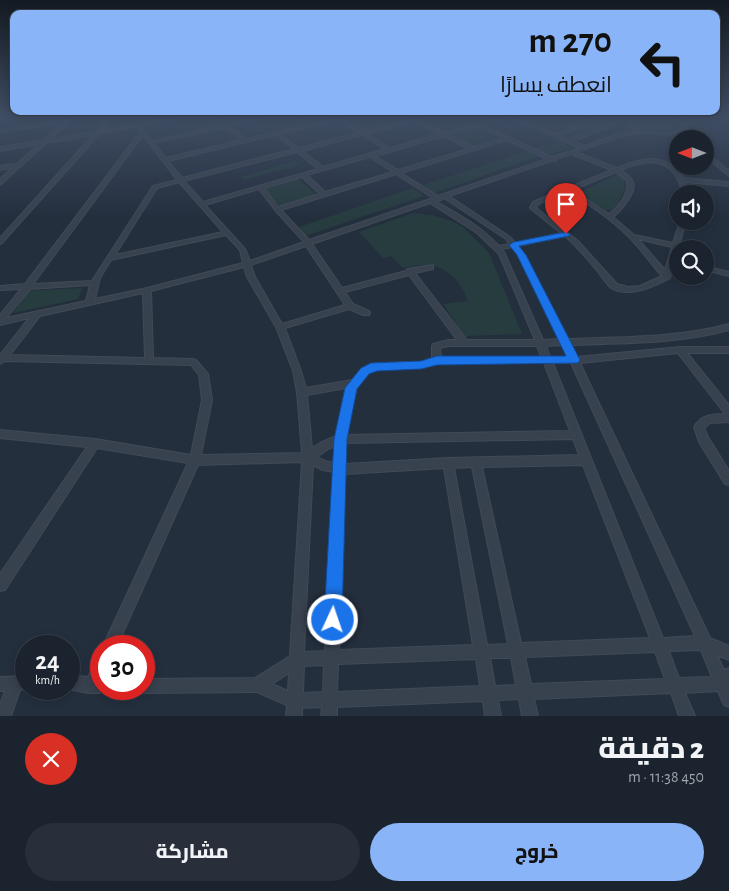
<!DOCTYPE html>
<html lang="ar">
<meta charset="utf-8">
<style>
body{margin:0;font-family:"Alegreya Sans",Cairo,sans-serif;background:#282f3a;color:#f1f3f6;direction:rtl;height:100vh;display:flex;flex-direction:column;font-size:19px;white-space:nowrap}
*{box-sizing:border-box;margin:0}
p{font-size:16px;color:#a0a4aa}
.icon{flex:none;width:28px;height:28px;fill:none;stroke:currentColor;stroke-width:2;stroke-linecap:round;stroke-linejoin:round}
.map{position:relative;height:716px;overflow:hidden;direction:ltr}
.side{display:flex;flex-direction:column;background:#1b232e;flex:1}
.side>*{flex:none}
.banner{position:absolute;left:10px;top:10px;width:710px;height:105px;border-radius:10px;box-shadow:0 2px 8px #0003,0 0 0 1px #39404a;direction:rtl;background:#8ab4f8;color:#111;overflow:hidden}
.needle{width:32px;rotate:270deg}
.controls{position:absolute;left:669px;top:130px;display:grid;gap:10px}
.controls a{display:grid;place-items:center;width:45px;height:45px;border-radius:50%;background:#1b232e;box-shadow:0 2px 8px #0003,0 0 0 1px #39404a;font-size:25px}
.speed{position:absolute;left:15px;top:635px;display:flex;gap:10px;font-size:25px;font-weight:700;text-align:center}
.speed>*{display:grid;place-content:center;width:65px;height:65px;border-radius:50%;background:#1b232e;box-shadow:0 2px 8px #0003,0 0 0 1px #39404a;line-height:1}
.speed small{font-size:12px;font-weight:400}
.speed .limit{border:8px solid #d22;background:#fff;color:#111}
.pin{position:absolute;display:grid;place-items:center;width:42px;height:42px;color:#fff;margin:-51px -21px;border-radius:50% 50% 50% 0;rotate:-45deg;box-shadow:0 0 5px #0007}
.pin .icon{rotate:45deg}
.me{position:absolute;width:55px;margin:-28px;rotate:3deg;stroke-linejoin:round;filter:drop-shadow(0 0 4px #0008)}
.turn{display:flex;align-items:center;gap:18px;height:105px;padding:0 25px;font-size:22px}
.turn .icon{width:65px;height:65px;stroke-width:2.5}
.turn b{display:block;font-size:35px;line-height:42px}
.round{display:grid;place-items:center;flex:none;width:52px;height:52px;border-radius:26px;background:#282f3a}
.headline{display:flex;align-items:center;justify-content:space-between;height:85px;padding:0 25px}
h1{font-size:30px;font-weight:800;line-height:38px}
.button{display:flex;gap:10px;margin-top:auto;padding:10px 25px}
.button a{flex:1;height:58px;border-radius:30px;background:#8ab4f8;color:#111;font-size:20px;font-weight:800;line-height:58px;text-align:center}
.button a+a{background:#282f3a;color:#f1f3f6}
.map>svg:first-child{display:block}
.green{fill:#263c3f}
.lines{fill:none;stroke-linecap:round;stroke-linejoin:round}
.minor-casing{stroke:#414a57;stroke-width:2}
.tertiary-casing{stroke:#414a57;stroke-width:2}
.minor{fill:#38414e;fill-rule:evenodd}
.tertiary{fill:#38414e;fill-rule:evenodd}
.route{fill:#1a73e8;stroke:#114b97}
</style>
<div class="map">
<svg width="729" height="716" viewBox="0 0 729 716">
<rect width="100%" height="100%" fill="#242f3e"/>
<g class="green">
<path d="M598 117H617L611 123 572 139 567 137Z"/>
<path d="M633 117C646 117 670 112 677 126 667 135 641 130 632 120Z"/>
<path d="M476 128 497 138 474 145 453 134Z"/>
<path d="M551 138 557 139 571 148 547 155 533 149 555 143Z"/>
<path d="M528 151 540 156 434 193 423 185Z"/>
<path d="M295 161 299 165 243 180 240 177Z"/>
<path d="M618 174 624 177 625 189 616 208 607 211 578 193Z"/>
<path d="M298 179 316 195 280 206 263 189Z"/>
<path d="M413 188 424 196 305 236 299 227Z"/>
<path d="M413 213 432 215 452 221 463 227 489 253 522 334 464 336 443 304 468 301C457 271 435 259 403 268L391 256 383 258 359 232Z"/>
<path d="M82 288 78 299 13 313 28 291Z"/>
</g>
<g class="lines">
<defs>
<g id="minor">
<path d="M110 117H114L102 131 174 117H181L179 118 140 126 152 141 223 125 215 117H219L228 124 260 117H267L230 126 246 139 307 125 297 117H301L311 124 339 117H347L343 119 364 131 414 118 427 117 419 120 445 133 500 117H506L482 125 552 157 580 148 508 117H513L556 134 580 123 588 117H592L584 125 560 136 569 140 615 122 623 117H627L628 120C641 130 668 139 682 127L679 123 669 117C675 117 681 119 684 124L691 120 713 117 694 122 686 127 693 139H688L684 131 668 135 646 133 625 135 576 152 617 168C641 158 667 151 684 178L729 182V186L685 182 689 194H683C674 156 650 158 621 170 625 173 631 176 633 182 637 192 621 211 613 217L634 235 673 243 680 221H686L670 278C655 286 628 299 611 288 607 284 602 277 599 273 588 260 578 247 565 236L518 246 524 255 568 339C622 337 677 338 729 324V330C678 344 624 343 571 345L577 357 680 347H729V353H687L729 405V422L710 423 704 428 708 437 729 471V485L725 484 699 442 694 427C701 415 712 414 725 414L678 353 580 363 710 638 729 646V660L717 655 724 670 729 668V707L724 705 718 691 685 693 695 716H679L671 693 534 699 538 716H522L519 699 498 700 501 716H485L483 701 337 707V716H321L322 707 302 708V716H286L287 705 257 692 144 693 139 691 138 689H144V679L255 678 290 656 302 462 198 465 117 646H103L188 463 97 448 5 590 0 591V574L87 447 0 438V430L95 439 191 455 202 400 199 375 191 365 5 361 0 364V355L29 318 0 325V315L21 289 0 290V286L25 284 140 132 136 127 99 134 2 243 0 244V238L93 135 0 151V147L96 132ZM339 120 359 133 299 148 280 134ZM415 121 440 134 390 148 367 134ZM624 121 630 126 640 131 622 133 584 146 573 141ZM478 126 503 138 474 147 449 134ZM226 127 241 140 166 158 154 143ZM143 135 177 180 153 186 92 281 33 284ZM276 135 294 149 182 178 168 161ZM362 135 385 149 323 167 302 151ZM444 136 469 149 398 170 375 156ZM507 140 547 159 438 196 401 173ZM297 152 318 169 203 202 184 181ZM571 154 612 170 533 202 530 208 531 209 561 233 515 243 510 237 449 196 551 161H556V159ZM370 157 393 172 325 192 307 175ZM616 172 627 181C629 194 619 207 609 214L577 193 570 191ZM396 174 433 198 309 240 281 210ZM302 177 320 194 278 207 264 188ZM179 182 223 232 115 255 157 188ZM259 189 275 210 304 242 250 261 245 249 205 205ZM565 193C584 198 615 223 629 237 641 249 651 264 662 276L640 286 628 287 617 284 578 241 536 208 538 204ZM444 198 506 239 509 244 499 246C481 226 458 214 435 201L441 200ZM430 203 477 233 499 254 535 340H467L415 273 433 269V265L407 269 406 271 342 288 312 244ZM226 235 240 250 243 263 147 288 95 299 100 278 111 260ZM638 239 672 247 665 270ZM306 246 345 305 282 324 255 277 251 265ZM512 247 518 255 559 339 543 340 505 254 502 249ZM244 267 247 277 276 327 293 371 297 392 302 453 201 455 212 400 208 374 196 360 193 359 153 358 151 291ZM409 275 457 340H448L433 344 432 346V358L421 362 376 363 362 369 352 380 306 388 301 371 285 328 349 309 363 315H369L370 313 369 311 353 304 345 292ZM90 285 86 301 6 318 30 289ZM143 293 145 358 10 355 40 316ZM562 345 568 357H550L546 346ZM448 346H537L541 357H441L440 348ZM437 363H544L570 431 347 435 355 389 368 373 377 369 421 368ZM553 363H571L695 636 663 638ZM346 388 336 436 320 443 312 448 307 395ZM573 439 579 455 448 458 345 464 346 443ZM336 446 335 463 325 461 317 457 328 449ZM313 465 323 470 334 472 325 651 304 652ZM583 465 650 638 521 643 482 467ZM472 467 508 644 487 645 454 468ZM444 468 473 645 339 650 345 474ZM701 650 712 677 679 678 669 651ZM655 652 665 679 531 684 525 657ZM490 658H511L516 685 495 686ZM476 659 480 686 337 692 338 664ZM324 665 323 692 303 693 304 666ZM289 673 288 691 272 684Z"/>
<path d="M61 121H63V123L0 132V130Z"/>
<path d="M705 151 729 171V176L705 156Z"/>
<path d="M13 164 16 166 15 167 0 170V166Z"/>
<path d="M705 266 729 272V276L705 270Z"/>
<path d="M101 658V689H107L106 691C95 696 79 691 68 689L69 675 88 677 96 660Z"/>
<path d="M26 676V689H30L20 690 11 716H0V705L5 691H0V677Z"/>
</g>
<path id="tertiary" d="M69 117H75L0 185V179Z"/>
</defs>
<use href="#minor" class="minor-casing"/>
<use href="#tertiary" class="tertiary-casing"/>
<use href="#minor" class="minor"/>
<use href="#tertiary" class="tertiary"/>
</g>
<linearGradient id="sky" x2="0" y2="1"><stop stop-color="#141a22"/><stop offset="0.54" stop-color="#3f4d63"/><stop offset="1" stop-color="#3f4d63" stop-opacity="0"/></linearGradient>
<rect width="729" height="217" fill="url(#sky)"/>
<path class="route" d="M566 232 570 234 569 236 519 246 526 255 580 360 578 363 437 365 421 369 377 371 369 374 357 389 347 439 342 620 339 626 333 629 327 626 324 620 334 439 345 388 361 368 371 363 421 361 437 356H566L517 255 509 245 514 242Z"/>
</svg>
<div class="controls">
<a><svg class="needle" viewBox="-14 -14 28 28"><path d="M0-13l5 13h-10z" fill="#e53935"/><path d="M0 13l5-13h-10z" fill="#a0a4aa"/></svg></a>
<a><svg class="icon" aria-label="sound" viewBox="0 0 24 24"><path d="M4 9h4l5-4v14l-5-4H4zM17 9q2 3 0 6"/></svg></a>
<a><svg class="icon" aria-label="search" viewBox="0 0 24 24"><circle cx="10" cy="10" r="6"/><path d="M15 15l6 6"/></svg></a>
</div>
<div class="speed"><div>24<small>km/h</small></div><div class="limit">30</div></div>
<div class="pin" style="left:566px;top:234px;background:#d93025"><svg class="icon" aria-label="arrive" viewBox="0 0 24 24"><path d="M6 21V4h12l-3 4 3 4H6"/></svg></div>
<svg class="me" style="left:333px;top:620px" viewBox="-20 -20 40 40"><circle r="17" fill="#1a73e8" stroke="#fff" stroke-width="3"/><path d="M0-11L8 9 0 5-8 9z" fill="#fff"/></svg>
<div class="banner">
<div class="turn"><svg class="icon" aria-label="left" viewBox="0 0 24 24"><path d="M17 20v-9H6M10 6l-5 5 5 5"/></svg><div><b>270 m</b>انعطف يسارًا</div></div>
</div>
</div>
<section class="side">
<div class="headline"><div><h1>2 دقيقة</h1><p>450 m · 11:38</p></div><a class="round" style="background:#d93025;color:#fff"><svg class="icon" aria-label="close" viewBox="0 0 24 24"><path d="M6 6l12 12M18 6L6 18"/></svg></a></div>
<div class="button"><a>خروج</a><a>مشاركة</a></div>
</section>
